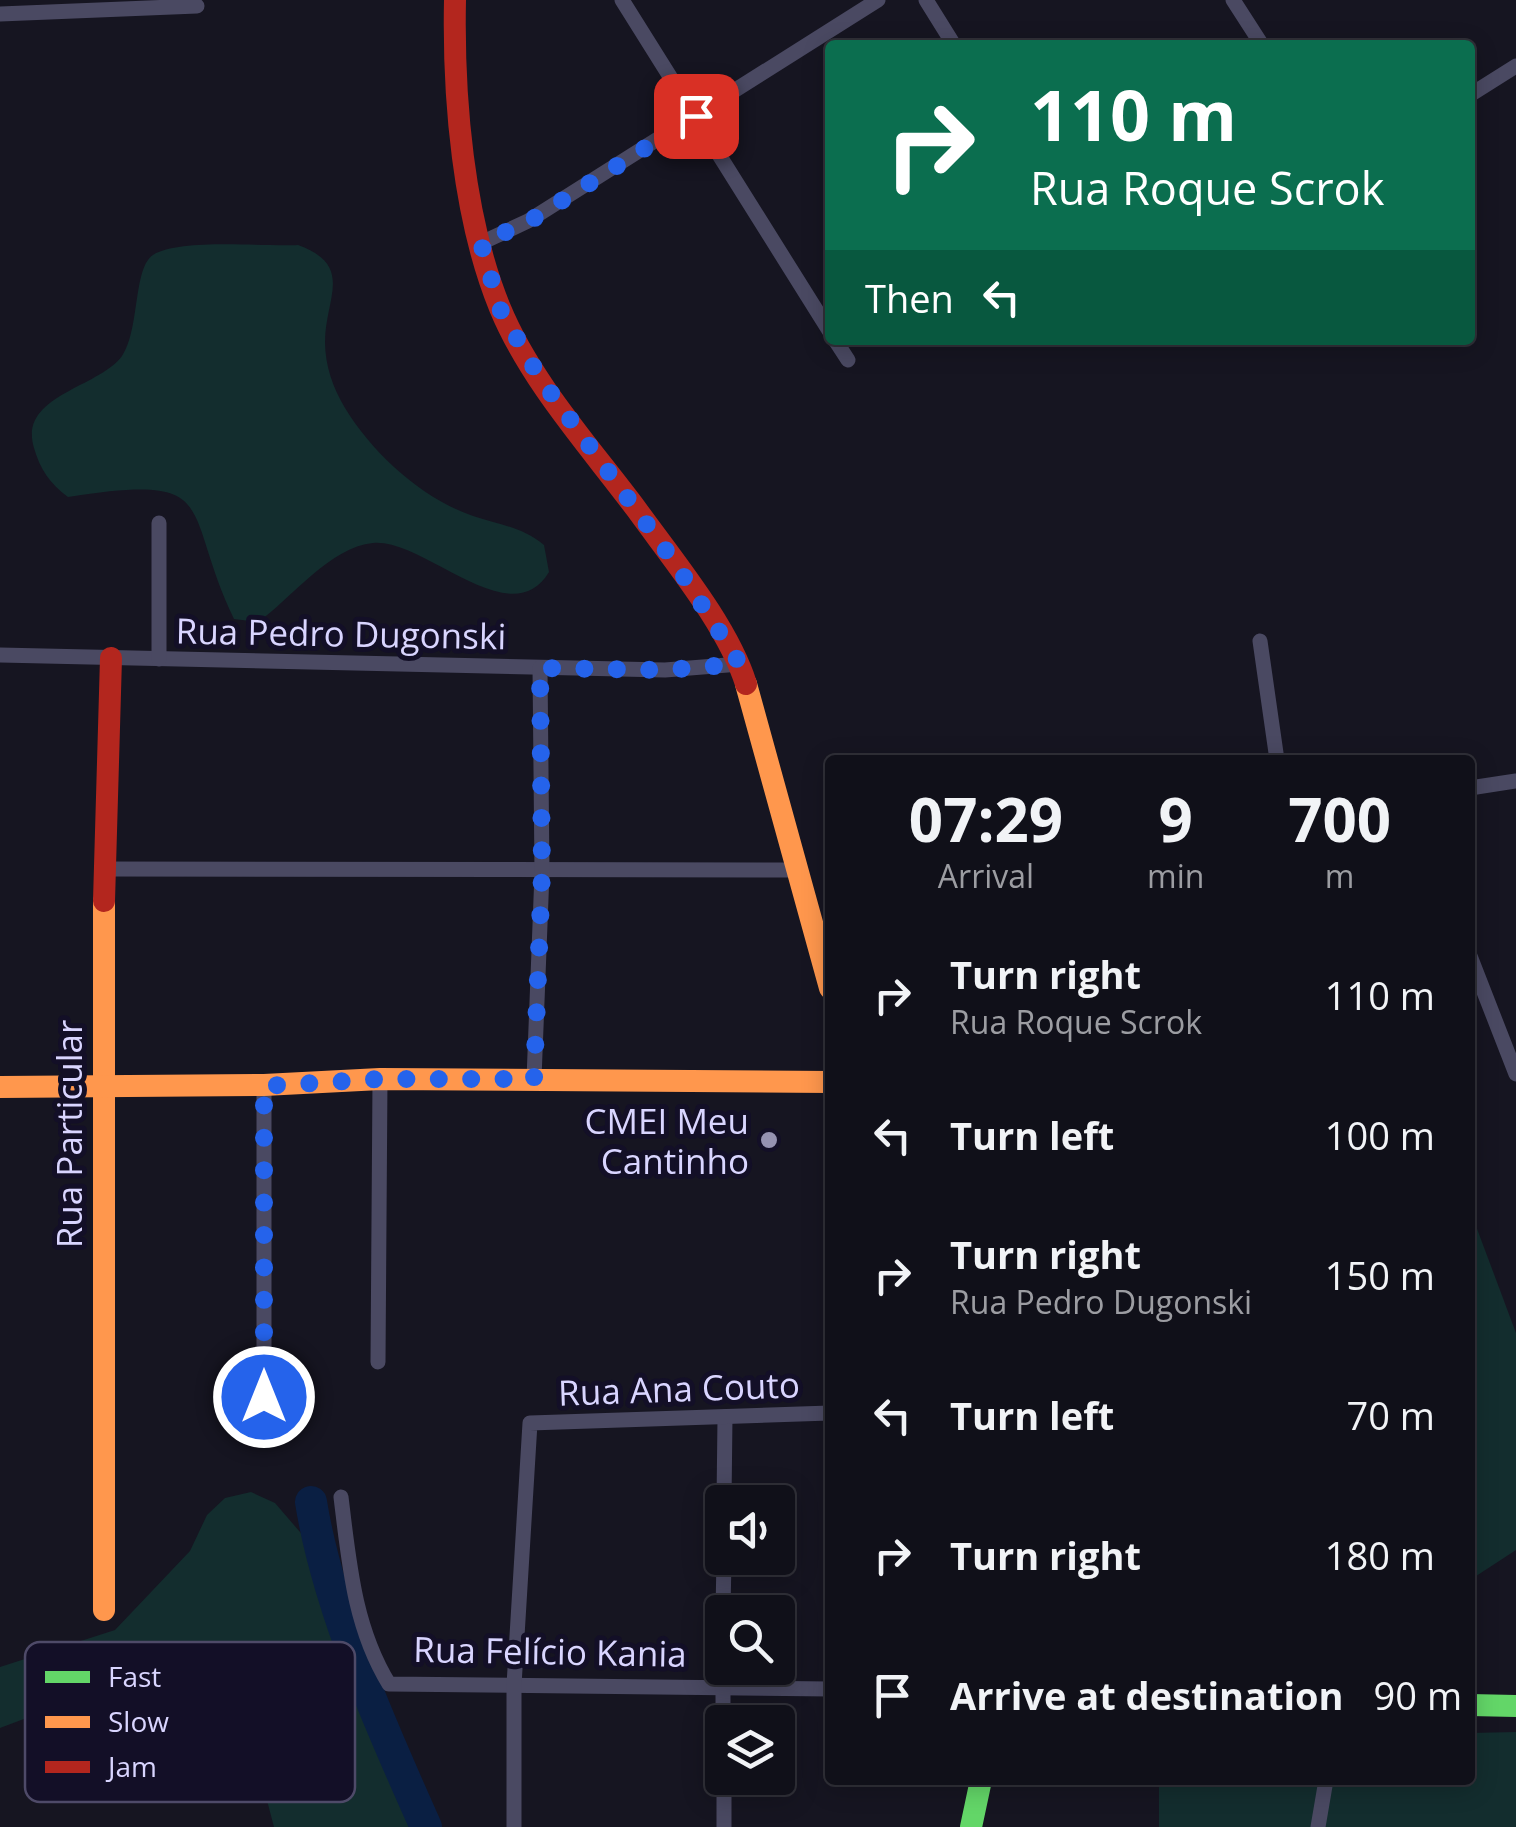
<!DOCTYPE html>
<meta charset="utf-8">
<style>
body{margin:0;font-family:"Open Sans",sans-serif;background:#1e1e26;color:#f1f3f6;height:100vh;display:flex;flex-direction:column;font-size:38px;white-space:nowrap}
*{box-sizing:border-box;margin:0}
p{font-size:32px;color:#9c9da2}
.icon{flex:none;width:55px;height:55px;fill:none;stroke:currentColor;stroke-width:2;stroke-linecap:round;stroke-linejoin:round}
.map{position:relative;flex:1;overflow:hidden}
.drawer{position:absolute;left:825px;top:755px;width:650px;height:1030px;display:flex;flex-direction:column;background:#101019;border-radius:10px;box-shadow:0 5px 25px #0003,0 0 0 2px #303038}
.drawer>*{flex:none}
.guide{position:absolute;left:825px;top:40px;width:650px;height:305px;border-radius:10px;box-shadow:0 5px 25px #0003,0 0 0 2px #303038;background:#0b6e4f;color:#fff;overflow:hidden}
.buttons{position:absolute;left:705px;top:1485px;display:grid;gap:20px}
.buttons a{display:grid;place-items:center;width:90px;height:90px;border-radius:10px;background:#101019;box-shadow:0 5px 25px #0003,0 0 0 2px #303038;font-size:50px}
.pin{position:absolute;display:grid;place-items:center;width:85px;height:85px;color:#fff;margin:-42px;border-radius:20px;box-shadow:0 5px 15px #0006}
.me{position:absolute;width:110px;margin:-55px;rotate:0deg;stroke-linejoin:round;filter:drop-shadow(0 0 8px #0008)}
.turn{display:flex;align-items:center;gap:35px;height:210px;padding:0 40px;font-size:45px}
.turn .icon{width:130px;height:130px;stroke-width:2.5}
.turn b{display:block;font-size:70px;line-height:85px}
.then{display:flex;align-items:center;height:95px;padding:0 40px;background:#0003;gap:20px;font-size:38px}
.eta{display:flex;justify-content:space-evenly;align-items:center;height:170px;text-align:center}
.eta b{font-size:60px;font-weight:700;line-height:70px}
ul{padding:0;list-style:none}
li{display:flex;align-items:center;gap:30px;height:140px;padding:0 40px}
li div{flex:1}
li b{display:block;font-size:38px}
li em{font-style:normal}
.map>svg:first-child{display:block}
.green{fill:#132d2e}
.lines{fill:none;stroke-linecap:round;stroke-linejoin:round}
.river{stroke:#0a1f43;stroke-width:32}
.street{stroke:#4a4962;stroke-width:15}
.fast{stroke:#63d668;stroke-width:22}
.slow{stroke:#ff974d;stroke-width:22}
.jam{stroke:#b3261e;stroke-width:22}
.route{stroke:#2563eb;stroke-width:18;stroke-dasharray:0 32.4}
.poi-dot{fill:#9592b1;stroke:#130f27;stroke-width:4}
.labels{text-anchor:middle;dominant-baseline:central;stroke-width:10;stroke-linejoin:round;paint-order:stroke}
.street-label{font-size:35px;fill:#d9d5ff;stroke:#130f27}
.poi-label{font-size:35px;fill:#d9d5ff;stroke:#130f27;text-anchor:end}
.key{fill:#130f27;stroke:#4e4a68;stroke-width:2.5}
.key-label{font-size:28px;fill:#d9d5ff}
</style>
<div class="map">
<svg width="1516" height="1827" viewBox="0 0 1516 1827">
<rect width="100%" height="100%" fill="#161521"/>
<g class="green">
<path d="M298 245C355 266 325 298 325 342 325 365 333 388 345 408 373 454 423 499 473 516 500 525 522 527 544 545L549 572C511 636 424 538 373 543 330 547 292 598 258 622L234 619C180 506 224 473 68 497 50 484 40 469 34 448 18 395 99 388 122 356 140 330 133 268 153 255 180 238 264 247 298 245Z"/>
<path d="M1470 1210 1516 1333V1550L1470 1580Z"/>
<path d="M251 1492 275 1503 306 1539 416 1827H274L243 1709 177 1661 0 1728V1667L115 1630 190 1551 207 1515 225 1498Z"/>
<path d="M1516 1732V1827H1159V1780H1470V1733Z"/>
</g>
<g class="lines">
<path class="river" d="M311 1502C328 1608 382 1729 426 1827"/>
<g class="street">
<path d="M622 0 830 332"/>
<path d="M926 0 954 45"/>
<path d="M1233 0 1262 45"/>
<path d="M0 14 197 6"/>
<path d="M1470 95 1516 66"/>
<path d="M481 243 528 221 878 0"/>
<path d="M835 340 848 360"/>
<path d="M1260 641 1277 760"/>
<path d="M0 655 665 670 740 664"/>
<path d="M159 659V523"/>
<path d="M1470 788 1516 781"/>
<path d="M104 869 799 870"/>
<path d="M1470 956 1516 1074"/>
<path d="M534 1079 542 873 540 668"/>
<path d="M264 1085V1397"/>
<path d="M378 1362 380 1079"/>
<path d="M341 1497C349 1562 354 1627 389 1684L830 1689"/>
<path d="M724 1502 725 1417"/>
<path d="M723 1612 724 1558"/>
<path d="M723 1668V1722"/>
<path d="M724 1778V1827"/>
<path d="M514 1827V1685L530 1423 830 1413"/>
<path d="M1318 1827 1326 1780"/>
</g>
<g class="fast">
<path d="M1470 1705 1516 1706"/>
<path d="M971 1827 981 1780"/>
</g>
<g class="slow">
<path d="M746 684 830 988"/>
<path d="M104 901V1610"/>
<path d="M0 1087 264 1085 380 1079 830 1082"/>
</g>
<g class="jam">
<path d="M455 0C453 97 463 218 500 308 530 381 590 447 637 510 673 560 728 626 746 684"/>
<path d="M104 901 111 658"/>
</g>
</g>
<g class="lines">
<path class="route" d="M264 1397V1086L380 1079H534L542 873 540 668 665 670 740 664 675 563 540 378 500 309 481 243 528 222 696 116"/>
</g>
<circle class="poi-dot" cx="769" cy="1140" r="10"/>
<g class="labels">
<g class="street-label">
<text transform="translate(341 633) rotate(1)">Rua Pedro Dugonski</text>
<text transform="translate(68 1134) rotate(-90)">Rua Particular</text>
<text transform="translate(679 1388) rotate(-2)">Rua Ana Couto</text>
<text transform="translate(550 1651) rotate(1)">Rua Felício Kania</text>
</g>
<g class="poi-label">
<text x="749" y="1120">CMEI Meu<tspan x="749" dy="40">Cantinho</tspan></text>
</g>
</g>
<rect x="25" y="1642" width="330" height="160" rx="15" class="key"/>
<rect x="45" y="1671" width="45" height="12" fill="#63d668"/>
<rect x="45" y="1716" width="45" height="12" fill="#ff974d"/>
<rect x="45" y="1761" width="45" height="12" fill="#b3261e"/>
<g class="key-label">
<text x="108" y="1687">Fast</text>
<text x="108" y="1732">Slow</text>
<text x="108" y="1777">Jam</text>
</g>
</svg>
<div class="buttons">
<a><svg class="icon" aria-label="sound" viewBox="0 0 24 24"><path d="M4 9h4l5-4v14l-5-4H4zM17 9q2 3 0 6"/></svg></a>
<a><svg class="icon" aria-label="search" viewBox="0 0 24 24"><circle cx="10" cy="10" r="6"/><path d="M15 15l6 6"/></svg></a>
<a><svg class="icon" aria-label="layers" viewBox="0 0 24 24"><path d="M12 4l9 5-9 5-9-5zM3 14l9 5 9-5"/></svg></a>
</div>
<div class="pin" style="left:696px;top:116px;background:#d93025"><svg class="icon" aria-label="arrive" viewBox="0 0 24 24"><path d="M6 21V4h12l-3 4 3 4H6"/></svg></div>
<svg class="me" style="left:264px;top:1397px" viewBox="-20 -20 40 40"><circle r="17" fill="#2563eb" stroke="#fff" stroke-width="3"/><path d="M0-11L8 9 0 5-8 9z" fill="#fff"/></svg>
<div class="guide">
<div class="turn"><svg class="icon" aria-label="right" viewBox="0 0 24 24"><path d="M7 20v-9h11M14 6l5 5-5 5"/></svg><div><b>110 m</b>Rua Roque Scrok</div></div>
<div class="then">Then<svg class="icon" aria-label="left" viewBox="0 0 24 24"><path d="M17 20v-9H6M10 6l-5 5 5 5"/></svg></div>
</div>
<section class="drawer">
<div class="eta">
<div><b>07:29</b><p>Arrival</p></div>
<div><b>9</b><p>min</p></div>
<div><b>700</b><p>m</p></div>
</div>
<ul>
<li><svg class="icon" aria-label="right" viewBox="0 0 24 24"><path d="M7 20v-9h11M14 6l5 5-5 5"/></svg><div><b>Turn right</b><p>Rua Roque Scrok</p></div><em>110 m</em></li>
<li><svg class="icon" aria-label="left" viewBox="0 0 24 24"><path d="M17 20v-9H6M10 6l-5 5 5 5"/></svg><div><b>Turn left</b></div><em>100 m</em></li>
<li><svg class="icon" aria-label="right" viewBox="0 0 24 24"><path d="M7 20v-9h11M14 6l5 5-5 5"/></svg><div><b>Turn right</b><p>Rua Pedro Dugonski</p></div><em>150 m</em></li>
<li><svg class="icon" aria-label="left" viewBox="0 0 24 24"><path d="M17 20v-9H6M10 6l-5 5 5 5"/></svg><div><b>Turn left</b></div><em>70 m</em></li>
<li><svg class="icon" aria-label="right" viewBox="0 0 24 24"><path d="M7 20v-9h11M14 6l5 5-5 5"/></svg><div><b>Turn right</b></div><em>180 m</em></li>
<li><svg class="icon" aria-label="arrive" viewBox="0 0 24 24"><path d="M6 21V4h12l-3 4 3 4H6"/></svg><div><b>Arrive at destination</b></div><em>90 m</em></li>
</ul>
</section>
</div>
